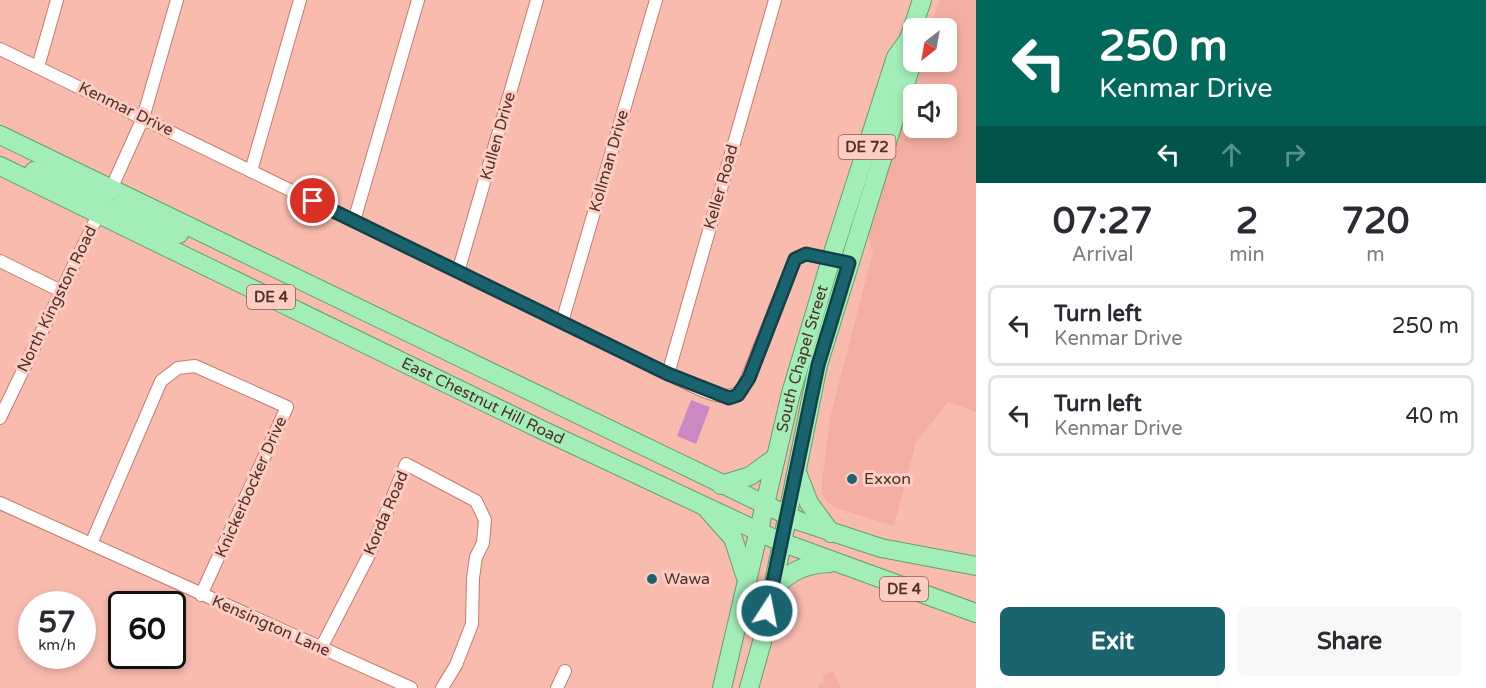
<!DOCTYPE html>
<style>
body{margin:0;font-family:"Varela Round",sans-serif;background:#f7f7f7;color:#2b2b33;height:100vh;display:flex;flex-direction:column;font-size:22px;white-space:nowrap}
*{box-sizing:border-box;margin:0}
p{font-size:20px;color:#7c7c81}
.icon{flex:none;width:33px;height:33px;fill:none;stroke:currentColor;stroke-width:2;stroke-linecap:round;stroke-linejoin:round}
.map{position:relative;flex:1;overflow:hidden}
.drawer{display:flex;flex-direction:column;background:#fff;width:510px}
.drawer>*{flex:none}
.banner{background:#00695c;color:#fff;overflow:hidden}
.needle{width:39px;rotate:211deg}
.controls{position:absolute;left:903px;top:18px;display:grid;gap:12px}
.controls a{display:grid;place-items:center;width:54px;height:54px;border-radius:9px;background:#fff;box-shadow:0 3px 9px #0003;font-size:30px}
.speed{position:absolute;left:18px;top:591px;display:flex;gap:12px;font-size:30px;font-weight:700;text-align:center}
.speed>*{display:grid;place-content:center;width:78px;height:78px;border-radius:50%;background:#fff;box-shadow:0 3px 9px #0003;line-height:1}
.speed small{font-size:15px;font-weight:400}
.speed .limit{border:3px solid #111;border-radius:9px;background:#fff;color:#111}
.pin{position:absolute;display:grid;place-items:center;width:51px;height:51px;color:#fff;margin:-26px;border:3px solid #fff;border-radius:50%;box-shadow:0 2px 6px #0007}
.me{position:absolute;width:66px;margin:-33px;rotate:11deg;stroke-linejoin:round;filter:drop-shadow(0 0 4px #0008)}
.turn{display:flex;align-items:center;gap:21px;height:126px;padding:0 24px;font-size:27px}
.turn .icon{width:78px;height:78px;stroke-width:2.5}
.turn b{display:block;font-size:42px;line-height:51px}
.lanes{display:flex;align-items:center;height:57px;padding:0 24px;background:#0003;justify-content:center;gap:30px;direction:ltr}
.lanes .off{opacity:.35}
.eta{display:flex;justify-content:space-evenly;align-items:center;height:102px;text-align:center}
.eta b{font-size:36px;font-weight:700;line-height:42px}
.cta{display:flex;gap:12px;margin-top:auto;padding:12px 24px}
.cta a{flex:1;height:69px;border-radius:9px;background:#1a6470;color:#fff;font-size:24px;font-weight:700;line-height:69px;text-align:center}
.cta a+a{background:#f7f7f7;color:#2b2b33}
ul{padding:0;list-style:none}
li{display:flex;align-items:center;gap:18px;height:81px;margin:0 12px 9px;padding:0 12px;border:3px solid #e1e1e2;border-radius:9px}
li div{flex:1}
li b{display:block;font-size:22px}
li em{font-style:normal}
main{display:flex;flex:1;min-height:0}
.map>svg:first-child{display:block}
.built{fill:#f3aea1;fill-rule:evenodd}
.green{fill:#cb89c3}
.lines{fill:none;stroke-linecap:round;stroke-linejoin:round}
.street-casing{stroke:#c47b6d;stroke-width:14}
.primary-casing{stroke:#5ea369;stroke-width:20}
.street{stroke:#fff;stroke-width:12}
.primary{stroke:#a3edb9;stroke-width:18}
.route-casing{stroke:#114149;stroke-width:15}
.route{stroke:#1a6470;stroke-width:10}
.poi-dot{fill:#1a6470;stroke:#fdcdc3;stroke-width:2}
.labels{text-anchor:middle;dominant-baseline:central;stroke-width:6;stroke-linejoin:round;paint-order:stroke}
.shield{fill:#fdcdc3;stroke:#845f58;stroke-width:1.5}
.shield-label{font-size:15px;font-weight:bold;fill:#50302a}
.street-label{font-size:16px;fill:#50302a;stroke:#fdcdc3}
.poi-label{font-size:16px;fill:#50302a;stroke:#fdcdc3;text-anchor:start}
</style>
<main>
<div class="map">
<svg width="976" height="688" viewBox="0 0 976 688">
<rect width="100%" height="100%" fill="#fabbaf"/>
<g class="built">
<path d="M940 0H976V412L948 402 916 442 894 526 836 508 826 501 822 493V481L830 418 873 252 867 229 919 62H946V28H930ZM914 94H946V128H914Z"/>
<path d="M833 671 841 688H819L818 685 825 682 822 676Z"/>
</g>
<path class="green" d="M691 400 710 407 696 444 677 436Z"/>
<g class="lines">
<defs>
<g id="street">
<path d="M0 49 668 374C689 383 726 409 743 388L795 259 805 254 849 263"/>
<path d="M38 67 57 0"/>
<path d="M251 171 300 0"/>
<path d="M111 189 143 118 177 0"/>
<path d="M354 221 418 0"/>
<path d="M0 261 61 291"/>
<path d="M458 272 537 0"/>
<path d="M562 322 656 0"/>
<path d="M668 374 775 0"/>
<path d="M0 418 99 213"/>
<path d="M0 503 411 688"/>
<path d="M91 544 161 381 178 368 195 366 287 407 201 595"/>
<path d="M321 648 370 553 406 464 476 501 485 520 483 543 476 557 473 578 472 624 456 665 442 688"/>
<path d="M557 688 565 671"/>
</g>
<g id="primary">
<path d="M0 135 799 521 881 548 976 566"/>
<path id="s1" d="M0 166 542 430 781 542 976 613"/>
<path d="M34 171 95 196 105 194 111 189"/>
<path d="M99 213 118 208 179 234"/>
<path d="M797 472 809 503 831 533"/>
<path d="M721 485 750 476 775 458"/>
<path d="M708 510 733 538 746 578"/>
<path d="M771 590C790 572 803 564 830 563"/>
<path id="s2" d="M722 688 791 393 831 259 896 57 909 39 922 0"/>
<path d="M749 688 762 642 818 365 912 62 909 39"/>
</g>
</defs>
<use href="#street" class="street-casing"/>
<use href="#primary" class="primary-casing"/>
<use href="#street" class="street"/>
<use href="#primary" class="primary"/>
</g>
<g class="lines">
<defs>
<path id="route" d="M313 201 668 374 729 398 738 395 749 378 795 259 806 254 849 263 818 365 767 611"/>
</defs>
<use href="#route" class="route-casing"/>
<use href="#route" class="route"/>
</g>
<g class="poi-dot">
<circle cx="852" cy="479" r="6"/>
<circle cx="652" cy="579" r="6"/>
</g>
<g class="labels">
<g class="shield">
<rect x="838.5" y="135" width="57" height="24" rx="4.5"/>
<rect x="247" y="285" width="48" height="24" rx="4.5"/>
<rect x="880" y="577" width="48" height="24" rx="4.5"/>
</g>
<g class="shield-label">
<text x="867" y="147">DE 72</text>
<text x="271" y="297">DE 4</text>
<text x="904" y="589">DE 4</text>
</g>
<g class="street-label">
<text transform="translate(126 109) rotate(26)">Kenmar Drive</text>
<text transform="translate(498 136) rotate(-74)">Kullen Drive</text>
<text transform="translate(609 161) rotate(-74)">Kollman Drive</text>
<text transform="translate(721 187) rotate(-74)">Keller Road</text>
<text transform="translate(57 299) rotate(-64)">North Kingston Road</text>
<text stroke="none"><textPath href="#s2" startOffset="339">South Chapel Street</textPath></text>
<text stroke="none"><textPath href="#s1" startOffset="537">East Chestnut Hill Road</textPath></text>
<text transform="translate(251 487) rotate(-66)">Knickerbocker Drive</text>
<text transform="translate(386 513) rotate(-67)">Korda Road</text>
<text transform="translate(271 626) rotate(24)">Kensington Lane</text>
</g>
<g class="poi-label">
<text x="864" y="479">Exxon</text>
<text x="664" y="579">Wawa</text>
</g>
</g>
</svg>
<div class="controls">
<a><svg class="needle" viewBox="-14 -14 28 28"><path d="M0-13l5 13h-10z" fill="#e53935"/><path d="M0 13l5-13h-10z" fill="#7c7c81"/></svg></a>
<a><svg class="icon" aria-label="sound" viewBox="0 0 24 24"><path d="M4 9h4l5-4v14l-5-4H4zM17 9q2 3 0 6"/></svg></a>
</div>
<div class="speed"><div>57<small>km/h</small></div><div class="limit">60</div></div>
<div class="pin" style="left:313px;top:201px;background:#d93025"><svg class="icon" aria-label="arrive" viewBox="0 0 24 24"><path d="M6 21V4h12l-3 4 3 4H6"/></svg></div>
<svg class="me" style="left:767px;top:611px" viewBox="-20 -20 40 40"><circle r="17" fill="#1a6470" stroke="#fff" stroke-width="3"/><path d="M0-11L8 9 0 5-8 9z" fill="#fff"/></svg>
</div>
<section class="drawer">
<div class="banner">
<div class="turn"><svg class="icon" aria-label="left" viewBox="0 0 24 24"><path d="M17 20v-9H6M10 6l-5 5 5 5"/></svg><div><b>250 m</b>Kenmar Drive</div></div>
<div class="lanes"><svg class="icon" aria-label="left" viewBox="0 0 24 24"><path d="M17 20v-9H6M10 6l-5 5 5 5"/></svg><svg class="icon off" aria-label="ahead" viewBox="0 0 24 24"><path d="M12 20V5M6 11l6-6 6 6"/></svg><svg class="icon off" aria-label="right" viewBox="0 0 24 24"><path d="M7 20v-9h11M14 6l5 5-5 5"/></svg></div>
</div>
<div class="eta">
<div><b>07:27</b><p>Arrival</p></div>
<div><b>2</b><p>min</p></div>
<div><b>720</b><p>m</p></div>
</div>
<ul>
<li><svg class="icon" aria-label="left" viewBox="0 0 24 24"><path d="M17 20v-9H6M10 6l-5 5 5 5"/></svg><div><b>Turn left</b><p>Kenmar Drive</p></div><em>250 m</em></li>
<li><svg class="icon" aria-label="left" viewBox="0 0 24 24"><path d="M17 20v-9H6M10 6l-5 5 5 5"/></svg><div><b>Turn left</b><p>Kenmar Drive</p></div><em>40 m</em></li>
</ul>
<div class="cta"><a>Exit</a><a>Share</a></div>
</section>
</main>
